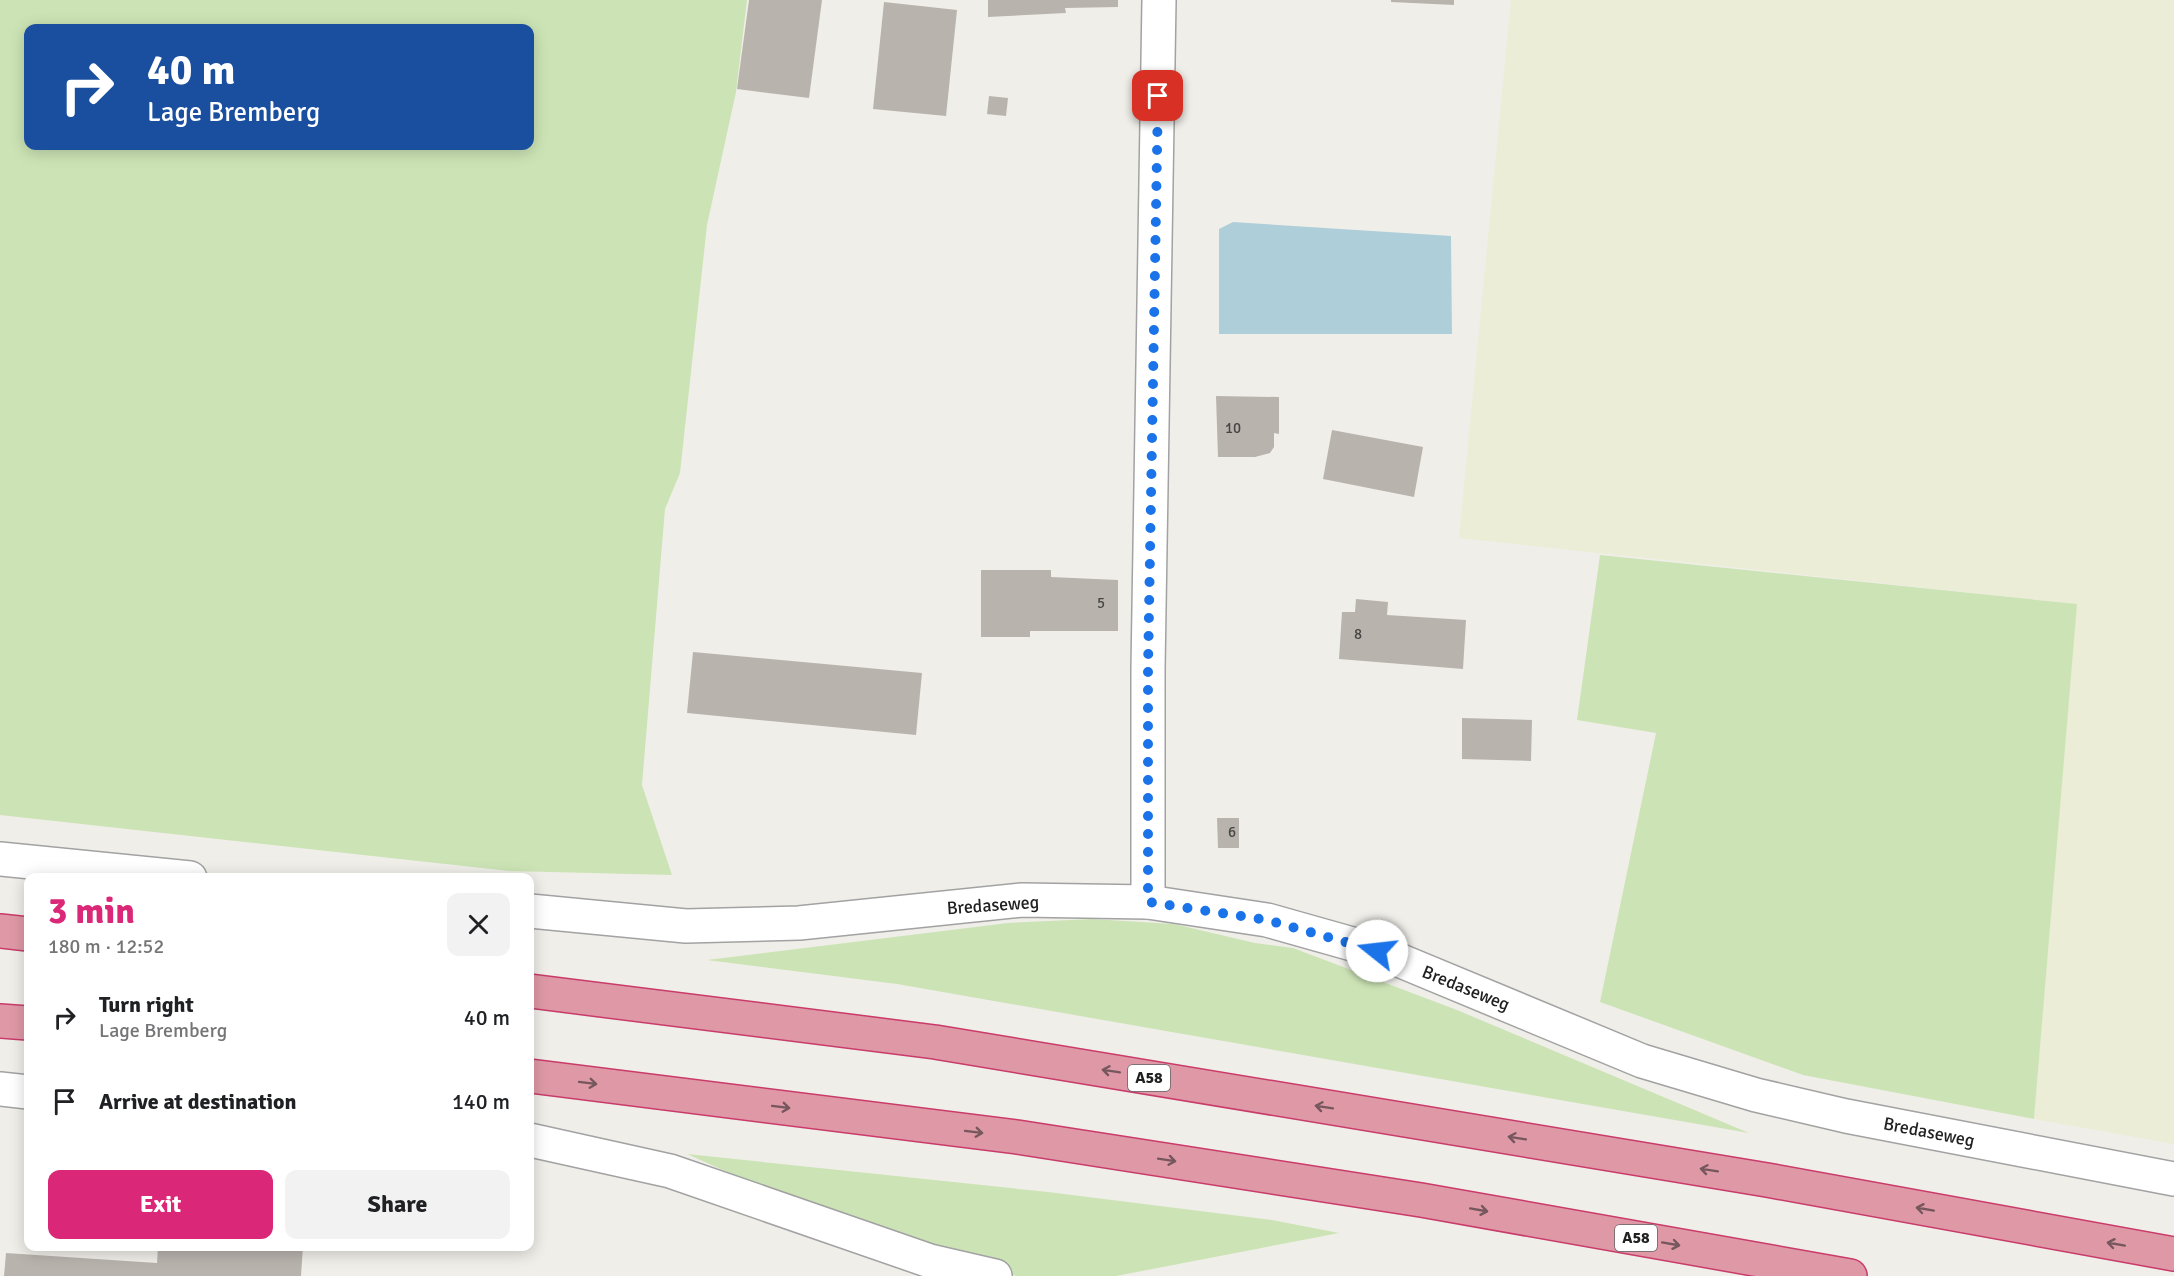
<!DOCTYPE html>
<meta charset="utf-8">
<style>
body{margin:0;font-family:Signika,sans-serif;background:#f2f2f2;color:#202124;height:100vh;display:flex;flex-direction:column;font-size:22px;white-space:nowrap}
*{box-sizing:border-box;margin:0}
p{font-size:20px;color:#757577}
.icon{flex:none;width:33px;height:33px;fill:none;stroke:currentColor;stroke-width:2;stroke-linecap:round;stroke-linejoin:round}
.map{position:relative;flex:1;overflow:hidden}
.panel{position:absolute;left:24px;top:873px;width:510px;height:378px;display:flex;flex-direction:column;background:#fff;border-radius:12px;box-shadow:0 3px 15px #0003}
.panel>*{flex:none}
.guide{position:absolute;left:24px;top:24px;width:510px;height:126px;border-radius:12px;box-shadow:0 3px 15px #0003;background:#1a4fa0;color:#fff;overflow:hidden}
.pin{position:absolute;display:grid;place-items:center;width:51px;height:51px;color:#fff;margin:-26px;border-radius:12px;box-shadow:0 3px 9px #0006}
.me{position:absolute;width:66px;margin:-33px;rotate:286deg;stroke-linejoin:round;filter:drop-shadow(0 0 4px #0008)}
.turn{display:flex;align-items:center;gap:21px;height:126px;padding:0 24px;font-size:27px}
.turn .icon{width:78px;height:78px;stroke-width:2.5}
.turn b{display:block;font-size:42px;line-height:51px}
.round{display:grid;place-items:center;flex:none;width:63px;height:63px;border-radius:12px;background:#f2f2f2}
.head{display:flex;align-items:center;justify-content:space-between;height:102px;padding:0 24px}
h1{font-size:36px;font-weight:800;line-height:45px;color:#db2777}
.button{display:flex;gap:12px;margin-top:auto;padding:12px 24px}
.button a{flex:1;height:69px;border-radius:12px;background:#db2777;color:#fff;font-size:24px;font-weight:800;line-height:69px;text-align:center}
.button a+a{background:#f2f2f2;color:#202124}
ul{padding:0;list-style:none}
li{display:flex;align-items:center;gap:18px;height:84px;padding:0 24px}
li div{flex:1}
li b{display:block;font-size:22px}
li em{font-style:normal}
.map>svg:first-child{display:block}
.farmland{fill:#ebedd6}
.grass{fill:#cce4b5;fill-rule:evenodd}
.water{fill:#aecfd9}
.building{fill:#b9b3ae}
.lines{fill:none;stroke-linecap:round;stroke-linejoin:round}
.street-casing{stroke:#a2a2a2;stroke-width:36}
.highway-casing{stroke:#c93b6a;stroke-width:36}
.street{stroke:#fff;stroke-width:33}
.highway{stroke:#df99a6;stroke-width:33}
.oneway{stroke:#76575d}
.route{stroke:#1a73e8;stroke-width:10;stroke-dasharray:0 18}
.labels{text-anchor:middle;dominant-baseline:central;stroke-width:4.5;stroke-linejoin:round;paint-order:stroke}
.number-label{font-size:15px;fill:#474644}
.shield{fill:#fff;stroke:#646464;stroke-width:1.5}
.shield-label{font-size:16px;font-weight:bold;fill:#212121}
.street-label{font-size:18px;fill:#212121;stroke:#fff}
</style>
<div class="map">
<svg width="2174" height="1276" viewBox="0 0 2174 1276">
<rect width="100%" height="100%" fill="#f0eee9"/>
<path class="farmland" d="M1511 0H2174V1144L2034 1119 2076 604 1459 538Z"/>
<g class="grass">
<path d="M0 0H747L736 92 707 225 680 473 665 509 642 785 672 875 509 871 0 815ZM530 28V146H28V28Z"/>
<path d="M1600 555 2077 604 2034 1119 1803 1075 1600 1002 1656 733 1577 720Z"/>
<path d="M1092 919 1174 924 1255 943 1293 948 1457 1010 1749 1133 897 984 707 960 1008 923Z"/>
<path d="M687 1154 1048 1192 1272 1220 1339 1233 1116 1276H1017L958 1264 845 1225Z"/>
</g>
<path class="water" d="M1233 222 1451 236 1452 334H1219V229Z"/>
<g class="building">
<path d="M749 0H822L809 98 737 89Z"/>
<path d="M988 0H1118V7L1065 8 1066 13 988 17Z"/>
<path d="M1391 0H1454V5L1391 2Z"/>
<path d="M884 2 957 10 946 116 873 109Z"/>
<path d="M989 96 1008 98 1006 116 987 114Z"/>
<path d="M1216 396 1279 397V434L1274 433V447L1270 453 1255 457H1218Z"/>
<path d="M1332 430 1423 447 1414 497 1323 479Z"/>
<path d="M981 570H1051V577L1118 580V631H1030V637H981Z"/>
<path d="M1356 599 1388 602 1387 615 1466 620 1463 669 1339 659 1342 612H1355Z"/>
<path d="M693 652 922 673 916 735 687 713Z"/>
<path d="M1462 718 1532 720 1531 761 1462 759Z"/>
<path d="M1217 818H1239V848H1218Z"/>
<path d="M158 1246H303L301 1276H4L6 1253 157 1263Z"/>
</g>
<g class="lines">
<defs>
<g id="street">
<path d="M0 859 190 878"/>
<path d="M1148 902V669L1159 0"/>
<path d="M530 911 686 926 799 923 1022 900 1148 902 1267 920 1377 951 1642 1061 1756 1095 1846 1116 2174 1179"/>
<path d="M0 1089 28 1092"/>
<path d="M530 1140 670 1171 930 1261 995 1276"/>
</g>
<g id="highway">
<path d="M0 931 28 934"/>
<path d="M530 991 935 1042 1767 1180 2174 1254"/>
<path d="M0 1021 28 1023"/>
<path d="M530 1076 1017 1137 1421 1200 1850 1276"/>
</g>
</defs>
<use href="#street" class="street-casing"/>
<use href="#highway" class="highway-casing"/>
<use href="#street" class="street"/>
<use href="#highway" class="highway"/>
</g>
<defs><path id="oneway-shaft" d="M-6 0H5M1.5-3L5.5 0L1.5 3" fill="none" stroke-width="1.6" stroke-linecap="round" stroke-linejoin="round" transform="scale(1.5)"/></defs>
<g class="oneway">
<use href="#oneway-shaft" transform="translate(1111 1071) rotate(-171)"/>
<use href="#oneway-shaft" transform="translate(588 1083) rotate(7)"/>
<use href="#oneway-shaft" transform="translate(781 1107) rotate(7)"/>
<use href="#oneway-shaft" transform="translate(1324 1107) rotate(-171)"/>
<use href="#oneway-shaft" transform="translate(974 1132) rotate(7)"/>
<use href="#oneway-shaft" transform="translate(1517 1138) rotate(-171)"/>
<use href="#oneway-shaft" transform="translate(1167 1160) rotate(9)"/>
<use href="#oneway-shaft" transform="translate(1709 1170) rotate(-171)"/>
<use href="#oneway-shaft" transform="translate(1925 1209) rotate(-170)"/>
<use href="#oneway-shaft" transform="translate(1479 1210) rotate(10)"/>
<use href="#oneway-shaft" transform="translate(1671 1244) rotate(10)"/>
<use href="#oneway-shaft" transform="translate(2116 1244) rotate(-170)"/>
</g>
<g class="lines">
<path class="route" d="M1158 96 1148 669V902L1267 920 1377 951"/>
</g>
<g class="labels">
<g class="number-label">
<text x="1233" y="428">10</text>
<text x="1101" y="603">5</text>
<text x="1358" y="634">8</text>
<text x="1232" y="832">6</text>
</g>
<g class="shield">
<rect x="1128" y="1065" width="42" height="26" rx="4.5"/>
<rect x="1615" y="1225" width="42" height="26" rx="4.5"/>
</g>
<g class="shield-label">
<text x="1149" y="1078">A58</text>
<text x="1636" y="1238">A58</text>
</g>
<g class="street-label">
<text transform="translate(993 905) rotate(-4)">Bredaseweg</text>
<text transform="translate(1466 988) rotate(22)">Bredaseweg</text>
<text transform="translate(1929 1132) rotate(11)">Bredaseweg</text>
</g>
</g>
</svg>
<div class="pin" style="left:1158px;top:96px;background:#d93025"><svg class="icon" aria-label="arrive" viewBox="0 0 24 24"><path d="M6 21V4h12l-3 4 3 4H6"/></svg></div>
<svg class="me" style="left:1377px;top:951px" viewBox="-20 -20 40 40"><circle r="19" fill="#fff"/><path d="M0-13L10 11 0 6-10 11z" fill="#1a73e8"/></svg>
<div class="guide">
<div class="turn"><svg class="icon" aria-label="right" viewBox="0 0 24 24"><path d="M7 20v-9h11M14 6l5 5-5 5"/></svg><div><b>40 m</b>Lage Bremberg</div></div>
</div>
<section class="panel">
<div class="head"><div><h1>3 min</h1><p>180 m · 12:52</p></div><a class="round"><svg class="icon" aria-label="close" viewBox="0 0 24 24"><path d="M6 6l12 12M18 6L6 18"/></svg></a></div>
<ul>
<li><svg class="icon" aria-label="right" viewBox="0 0 24 24"><path d="M7 20v-9h11M14 6l5 5-5 5"/></svg><div><b>Turn right</b><p>Lage Bremberg</p></div><em>40 m</em></li>
<li><svg class="icon" aria-label="arrive" viewBox="0 0 24 24"><path d="M6 21V4h12l-3 4 3 4H6"/></svg><div><b>Arrive at destination</b></div><em>140 m</em></li>
</ul>
<div class="button"><a>Exit</a><a>Share</a></div>
</section>
</div>
